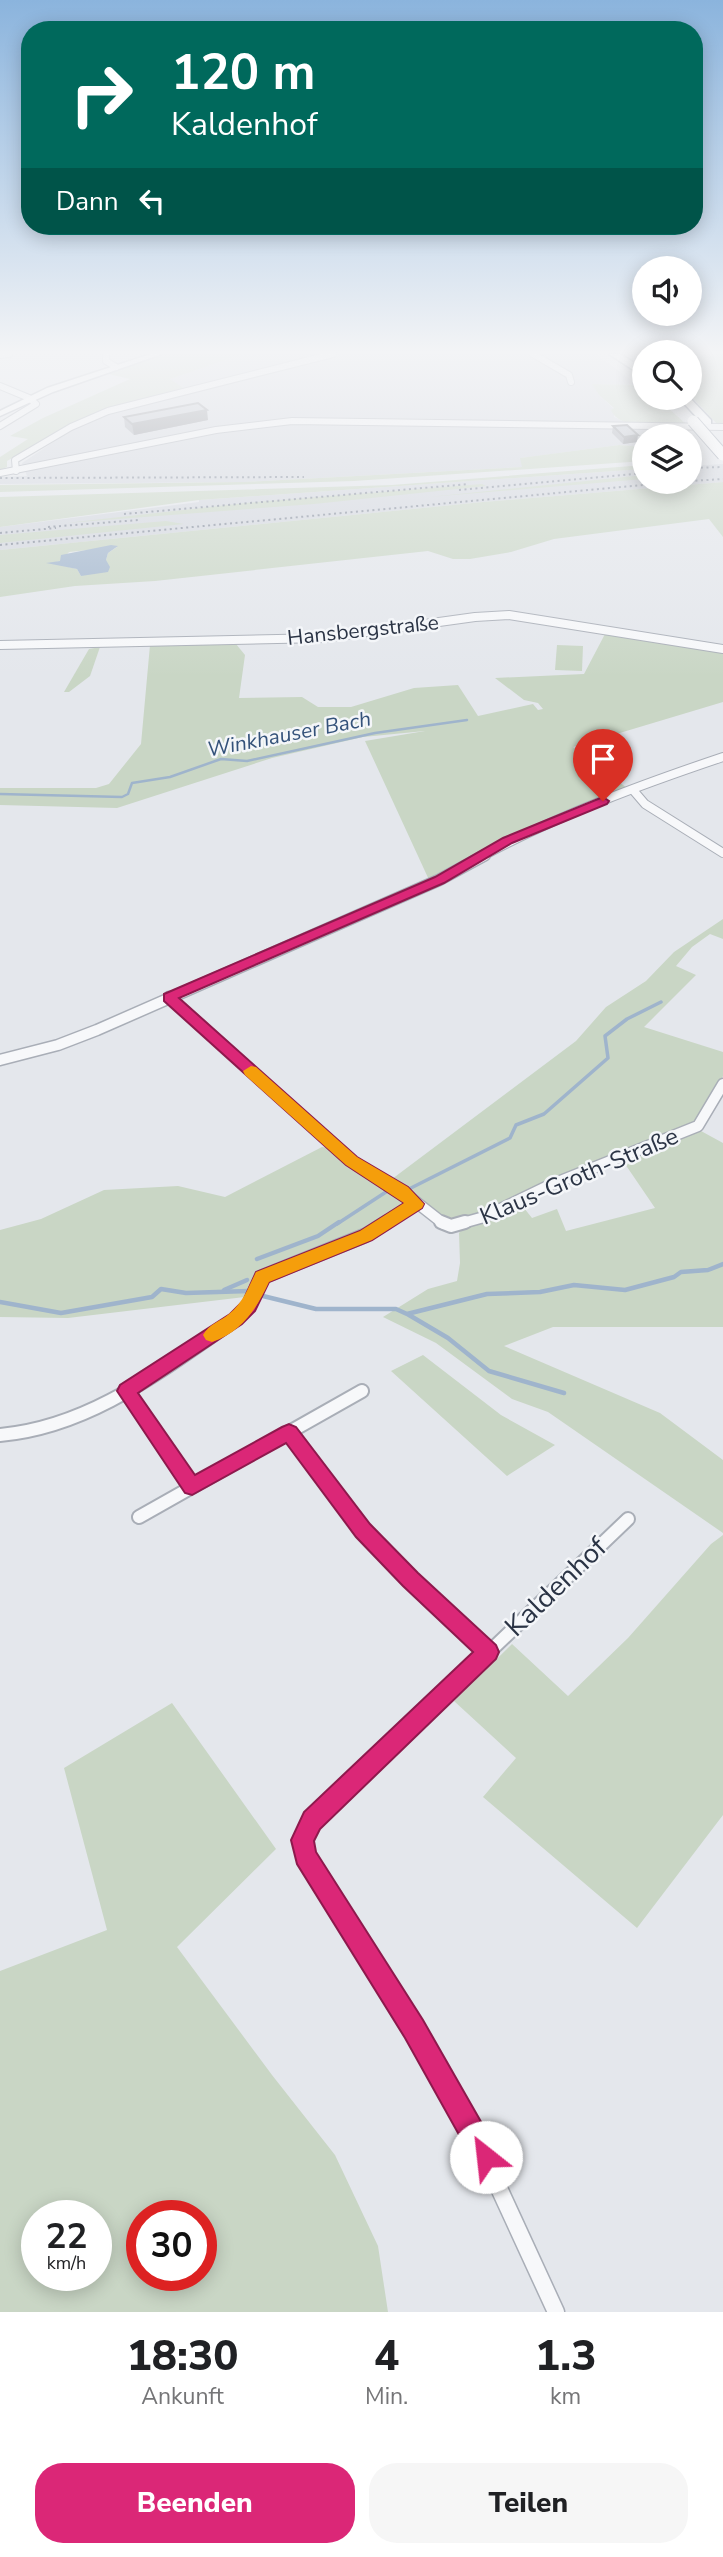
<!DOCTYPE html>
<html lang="de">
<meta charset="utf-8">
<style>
body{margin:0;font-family:"Nunito Sans",sans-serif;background:#f6f6f6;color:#202124;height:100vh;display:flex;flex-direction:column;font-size:26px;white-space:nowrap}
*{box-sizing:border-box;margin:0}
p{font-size:23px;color:#757577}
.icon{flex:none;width:38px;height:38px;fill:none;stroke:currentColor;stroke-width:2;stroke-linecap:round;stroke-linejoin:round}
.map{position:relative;height:2312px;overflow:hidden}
.side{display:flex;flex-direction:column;background:#fff;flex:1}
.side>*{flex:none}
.hud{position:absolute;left:21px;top:21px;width:682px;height:214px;border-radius:28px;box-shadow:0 4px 18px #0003;background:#00695c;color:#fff;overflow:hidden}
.buttons{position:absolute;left:632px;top:256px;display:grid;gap:14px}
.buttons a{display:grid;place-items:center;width:70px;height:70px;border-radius:50%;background:#fff;box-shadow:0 4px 18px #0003;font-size:35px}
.speed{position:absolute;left:21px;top:2200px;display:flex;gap:14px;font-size:35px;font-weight:700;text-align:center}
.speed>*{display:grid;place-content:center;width:91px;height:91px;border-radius:50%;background:#fff;box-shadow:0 4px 18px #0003;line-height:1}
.speed small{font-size:18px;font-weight:400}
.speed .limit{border:10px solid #d22;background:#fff;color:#111}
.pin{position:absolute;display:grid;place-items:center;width:60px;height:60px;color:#fff;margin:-72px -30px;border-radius:50% 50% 50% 0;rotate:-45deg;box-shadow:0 0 7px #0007}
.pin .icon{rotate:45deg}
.me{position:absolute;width:77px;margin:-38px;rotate:331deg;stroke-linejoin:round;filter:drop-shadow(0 0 5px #0008)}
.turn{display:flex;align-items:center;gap:24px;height:147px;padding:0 35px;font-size:32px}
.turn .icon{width:91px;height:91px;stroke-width:2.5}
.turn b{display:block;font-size:49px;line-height:60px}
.then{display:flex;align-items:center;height:66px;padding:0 35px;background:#0003;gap:14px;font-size:26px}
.eta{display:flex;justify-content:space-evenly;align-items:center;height:119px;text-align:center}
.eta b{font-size:42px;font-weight:800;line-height:49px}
.button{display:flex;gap:14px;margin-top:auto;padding:14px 35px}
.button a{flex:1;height:80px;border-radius:28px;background:#db2777;color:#fff;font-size:28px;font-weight:800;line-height:80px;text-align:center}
.button a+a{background:#f6f6f6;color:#202124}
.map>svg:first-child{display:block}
.built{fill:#d2d6de}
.green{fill:#c9d6c5;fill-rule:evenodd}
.water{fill:#9fb4cc}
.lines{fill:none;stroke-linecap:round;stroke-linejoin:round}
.stream-far2{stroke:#9fb4cc;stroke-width:2.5}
.stream-far1{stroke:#9fb4cc;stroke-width:3.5}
.stream{stroke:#9fb4cc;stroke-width:4.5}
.street-far4-casing{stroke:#a9aeb7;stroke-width:8}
.street-far3-casing{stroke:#a9aeb7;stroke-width:10}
.street-far2-casing{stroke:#a9aeb7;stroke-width:13}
.street-far1-casing{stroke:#a9aeb7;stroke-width:16}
.street-casing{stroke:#a9aeb7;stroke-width:19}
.secondary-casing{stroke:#a9aeb7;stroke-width:3}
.highway-casing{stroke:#8b94a3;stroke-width:3}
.street-far4{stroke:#f7f8fa;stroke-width:6}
.street-far3{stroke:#f7f8fa;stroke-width:8}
.street-far2{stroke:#f7f8fa;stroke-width:10}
.street-far1{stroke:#f7f8fa;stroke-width:12}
.street{stroke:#f7f8fa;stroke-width:16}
.secondary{fill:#fff;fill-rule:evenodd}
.highway{fill:#fff;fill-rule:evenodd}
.rail{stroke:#7d8696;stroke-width:2;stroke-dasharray:2 3.5;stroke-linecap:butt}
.highway-bridge-casing{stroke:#8b94a3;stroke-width:13;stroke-linecap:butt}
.highway-bridge{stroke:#fff;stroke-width:11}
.wall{fill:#a1a5ae}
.shaded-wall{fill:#83868d}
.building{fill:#bbc0ca;stroke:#83868d;stroke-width:2}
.route{fill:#db2777;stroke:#8e194d;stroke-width:2}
.slow{fill:#f59e0b}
.labels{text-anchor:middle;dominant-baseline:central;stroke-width:5;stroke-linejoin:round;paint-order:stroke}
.far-street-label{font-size:21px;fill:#2b3445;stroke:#f4f6f9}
.far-water-label{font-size:21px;font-style:italic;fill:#34527a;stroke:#f4f6f9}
.street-label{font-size:24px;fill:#2b3445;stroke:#f4f6f9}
.near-street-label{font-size:28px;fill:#2b3445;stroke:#f4f6f9}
</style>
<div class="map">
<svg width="723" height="2312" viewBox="0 0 723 2312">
<rect width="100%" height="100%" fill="#e4e7ec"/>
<g class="built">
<path d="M243 354H596L638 385 593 384 599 395 614 409V417L625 422 669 428 675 436H644V447L619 445 521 458 523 467 243 482 0 484V477L27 476 22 463 67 433 169 379Z"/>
<path d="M723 464V482L483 502 0 550V527L199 502V500L644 469V481H690V466Z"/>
</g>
<g class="green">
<path d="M164 354H243L170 379 183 388 102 410 77 421 7 461V467L0 470V457L28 439 10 436 43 418 130 379 104 373Z"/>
<path d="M723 354V424H717L690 395V356Z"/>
<path d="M592 384 642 385 644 397H656L686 424C666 424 620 432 611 410L614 408 599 395Z"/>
<path d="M619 445 644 447V461L354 481 0 492V485L243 482 522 467 520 458Z"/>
<path d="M644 465V469L199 500 0 527V497L392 485Z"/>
<path d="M644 475V479L429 497Z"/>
<path d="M723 482V537L709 519 554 539 511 552 470 559H453L428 551 155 581 75 586 0 597V550L483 502ZM117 547 108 553 106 560 81 576 77 569 52 563 61 561 69 552Z"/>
<path d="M482 484 486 486 314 504 66 523 246 503Z"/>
<path d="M166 521 184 524 0 543V535Z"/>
<path d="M605 634 723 653V702L573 747 627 788 531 827 430 882 365 741 425 731 363 737 272 758 117 808 0 805V788H96L109 784 141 744 150 645 236 644 245 655 239 698 302 697 318 707H351L414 688 458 685 478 716 533 704 538 710 543 709 538 703 524 700 495 678 584 674Z"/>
<path d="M557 645 583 646 582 671 555 670Z"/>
<path d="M100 647 90 676 69 692H64L89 649Z"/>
<path d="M723 919V939L710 934 692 947 676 966 696 975 644 1027 723 1052V1076L702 1117 693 1126 465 1221 441 1220 415 1199 365 1232 262 1276 253 1296 68 1318 0 1317V1230L41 1219 104 1190 178 1186 225 1197 322 1147 330 1148 384 1185 576 1041 606 1007 646 981 674 952Z"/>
<path d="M696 1131H701L723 1143V1327H553L504 1346 660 1413 723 1460V1533L548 1412 512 1399 436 1343 383 1317 428 1289 457 1281 460 1263 459 1233 463 1228 520 1203 532 1218 557 1209 566 1231 655 1208 623 1161Z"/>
<path d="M423 1355 501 1415 555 1445 507 1476 391 1371Z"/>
<path d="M723 1535V1815L637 1928 483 1797 516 1758 454 1701 512 1644 568 1696 628 1638 711 1544Z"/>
<path d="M172 1703 276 1849 177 1947 272 2075 335 2155 378 2246 388 2312H0V1971L107 1930 64 1768ZM37 2216H96V2275H37ZM142 2216H201V2275H142Z"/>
</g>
<path class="water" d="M111 545 118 546 108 553 106 560 110 567 108 572 81 576 77 569 46 563 60 561 61 555Z"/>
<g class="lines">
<path class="stream-far2" d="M0 794 122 797 128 794 132 783 170 777 221 759 247 761 375 733 467 720"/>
<g class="stream-far1">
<path d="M407 1190 510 1138 516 1125 544 1114 608 1058 605 1036 627 1019 661 1002"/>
<path d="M337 1224 389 1190"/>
</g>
<g class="stream">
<path d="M257 1259 318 1236 339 1222"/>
<path d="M224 1290 247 1280"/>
<path d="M263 1296 316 1309H396L407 1314 487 1294 540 1292 574 1285 625 1290 674 1277 681 1272 708 1270 723 1264"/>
<path d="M0 1302 61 1313 152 1297 161 1289 186 1293 249 1291"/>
<path d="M409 1315 448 1338 489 1371 564 1393"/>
</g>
<defs>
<g id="street-far4">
<path d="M106 354V361L116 367"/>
<path d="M533 354 569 375 571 382"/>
<path d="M0 355 9 354"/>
<path d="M0 386 29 398 36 404 0 426"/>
<path d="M16 471 15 460 71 427 108 411 333 354"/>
<path d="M0 473 216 430 292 421 723 427"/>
</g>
<g id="street-far3">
<path d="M0 645 324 638 475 617 509 615 723 649"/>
<path d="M633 790 645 804 723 853"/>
<path d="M481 857C558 815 640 785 723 757"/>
</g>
<g id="street-far2">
<path d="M169 997 352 1161 402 1191 444 1224"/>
<path d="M0 1060 58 1045 97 1030 439 880 485 855"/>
<path d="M384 1224 416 1204"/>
<path d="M459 1224 484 1217 548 1186 698 1126 723 1084"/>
</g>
<g id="street-far1">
<path d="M441 1222 451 1226 465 1222"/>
<path d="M126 1391 192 1487"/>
<path d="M289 1432 363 1530 410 1580 488 1652"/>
<path d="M0 1435C91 1427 163 1369 236 1319L249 1306 262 1277 366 1235 387 1222"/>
<path d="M139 1517 362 1391"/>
<path d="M440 1699 628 1519"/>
</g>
<path id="street" d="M441 1697 312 1820 302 1840 306 1856 414 2029 474 2134 556 2312"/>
<path id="secondary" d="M151 354H162L53 392 0 416V411L47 388Z"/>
<g id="highway">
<path d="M609 354H620L644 369V377Z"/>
<path d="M678 397H689L711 420V424H703Z"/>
</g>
</defs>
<use href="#street-far4" class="street-far4-casing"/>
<use href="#street-far3" class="street-far3-casing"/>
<use href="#street-far2" class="street-far2-casing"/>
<use href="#street-far1" class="street-far1-casing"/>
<use href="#street" class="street-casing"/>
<use href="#secondary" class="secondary-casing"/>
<use href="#highway" class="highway-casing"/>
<use href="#street-far4" class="street-far4"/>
<use href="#street-far3" class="street-far3"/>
<use href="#street-far2" class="street-far2"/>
<use href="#street-far1" class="street-far1"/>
<use href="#street" class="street"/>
<use href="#secondary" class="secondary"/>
<use href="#highway" class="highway"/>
<g class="rail">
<path d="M690 468 723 467"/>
<path d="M0 478 304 477"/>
<path d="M690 481 723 479"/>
<path d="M459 490 644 473"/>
<path d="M124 514 469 484"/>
<path d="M48 527 139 520"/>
<path d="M0 533 56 528"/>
<path d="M0 545 685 481"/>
</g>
<defs>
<path id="highway-bridge" d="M693 421 723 455"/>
</defs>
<use href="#highway-bridge" class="highway-bridge-casing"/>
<use href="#highway-bridge" class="highway-bridge"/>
</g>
<g class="wall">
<path d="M124 417 208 420 134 435 125 427Z"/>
<path d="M613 426 637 442 623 444 612 433Z"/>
</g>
<g class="shaded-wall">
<path d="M207 410 208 420 134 435 132 424Z"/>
<path d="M638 435 637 442 623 444 624 437Z"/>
</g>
<g class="building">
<path d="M198 403 207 410 132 424 124 417Z"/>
<path d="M627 425 638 435 624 437 613 426Z"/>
</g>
<linearGradient id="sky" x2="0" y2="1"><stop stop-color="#8bb4dd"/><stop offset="0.52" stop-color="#f3f4f6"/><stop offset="1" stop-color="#f3f4f6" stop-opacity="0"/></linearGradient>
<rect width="723" height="677" fill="url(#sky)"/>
<path class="route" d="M603 797 609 801 607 804 512 843 444 883 179 998 357 1157 408 1187 424 1204 422 1208 372 1240 269 1282 255 1311 242 1324 138 1393 195 1475 282 1427 289 1424 296 1427 370 1524 418 1573 496 1645 499 1652 496 1659 320 1829 314 1841 316 1852 423 2020 496 2148 500 2157 496 2167 486 2171 477 2167 405 2038 297 1864 291 1840 304 1812 473 1652 403 1586 356 1537 286 1443 192 1495 185 1493 117 1391 120 1385 230 1314 243 1301 256 1272 360 1231 404 1203 346 1165 164 1001V994L435 877 503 838Z"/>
<path class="slow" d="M251 1066 256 1067 357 1157 408 1187 424 1204 422 1208 372 1240 269 1282C257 1308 242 1332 212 1342L206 1340 203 1335C209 1324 221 1321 229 1314 243 1303 248 1288 256 1272L360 1231 404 1203 346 1165 245 1075 243 1071Z"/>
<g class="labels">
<g class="far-street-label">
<text transform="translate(363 630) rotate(-6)">Hansbergstraße</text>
</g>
<g class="far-water-label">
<text transform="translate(289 734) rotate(-11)">Winkhauser Bach</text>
</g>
<g class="street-label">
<text transform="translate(579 1176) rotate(-23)">Klaus-Groth-Straße</text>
</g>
<g class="near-street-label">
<text transform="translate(556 1587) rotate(-44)">Kaldenhof</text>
</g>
</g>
</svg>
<div class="buttons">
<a><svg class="icon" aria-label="sound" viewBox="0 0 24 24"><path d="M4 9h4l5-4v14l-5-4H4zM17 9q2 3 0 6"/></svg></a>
<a><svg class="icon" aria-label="search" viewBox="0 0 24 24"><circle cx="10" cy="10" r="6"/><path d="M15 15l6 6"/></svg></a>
<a><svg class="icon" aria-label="layers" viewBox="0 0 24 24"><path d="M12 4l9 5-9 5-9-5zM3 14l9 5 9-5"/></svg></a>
</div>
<div class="speed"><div>22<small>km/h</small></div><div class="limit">30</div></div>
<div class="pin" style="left:603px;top:801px;background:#d93025"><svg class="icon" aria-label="arrive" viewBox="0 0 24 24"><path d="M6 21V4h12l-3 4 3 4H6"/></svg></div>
<svg class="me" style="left:486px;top:2157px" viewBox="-20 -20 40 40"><circle r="19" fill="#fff"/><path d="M0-13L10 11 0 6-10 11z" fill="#db2777"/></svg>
<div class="hud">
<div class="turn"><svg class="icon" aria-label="right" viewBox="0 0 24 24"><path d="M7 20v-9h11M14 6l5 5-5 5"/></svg><div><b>120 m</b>Kaldenhof</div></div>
<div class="then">Dann<svg class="icon" aria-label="left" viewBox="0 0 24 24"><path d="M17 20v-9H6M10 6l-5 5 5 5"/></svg></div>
</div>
</div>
<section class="side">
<div class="eta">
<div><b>18:30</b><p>Ankunft</p></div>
<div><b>4</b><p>Min.</p></div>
<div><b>1.3</b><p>km</p></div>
</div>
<div class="button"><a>Beenden</a><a>Teilen</a></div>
</section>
